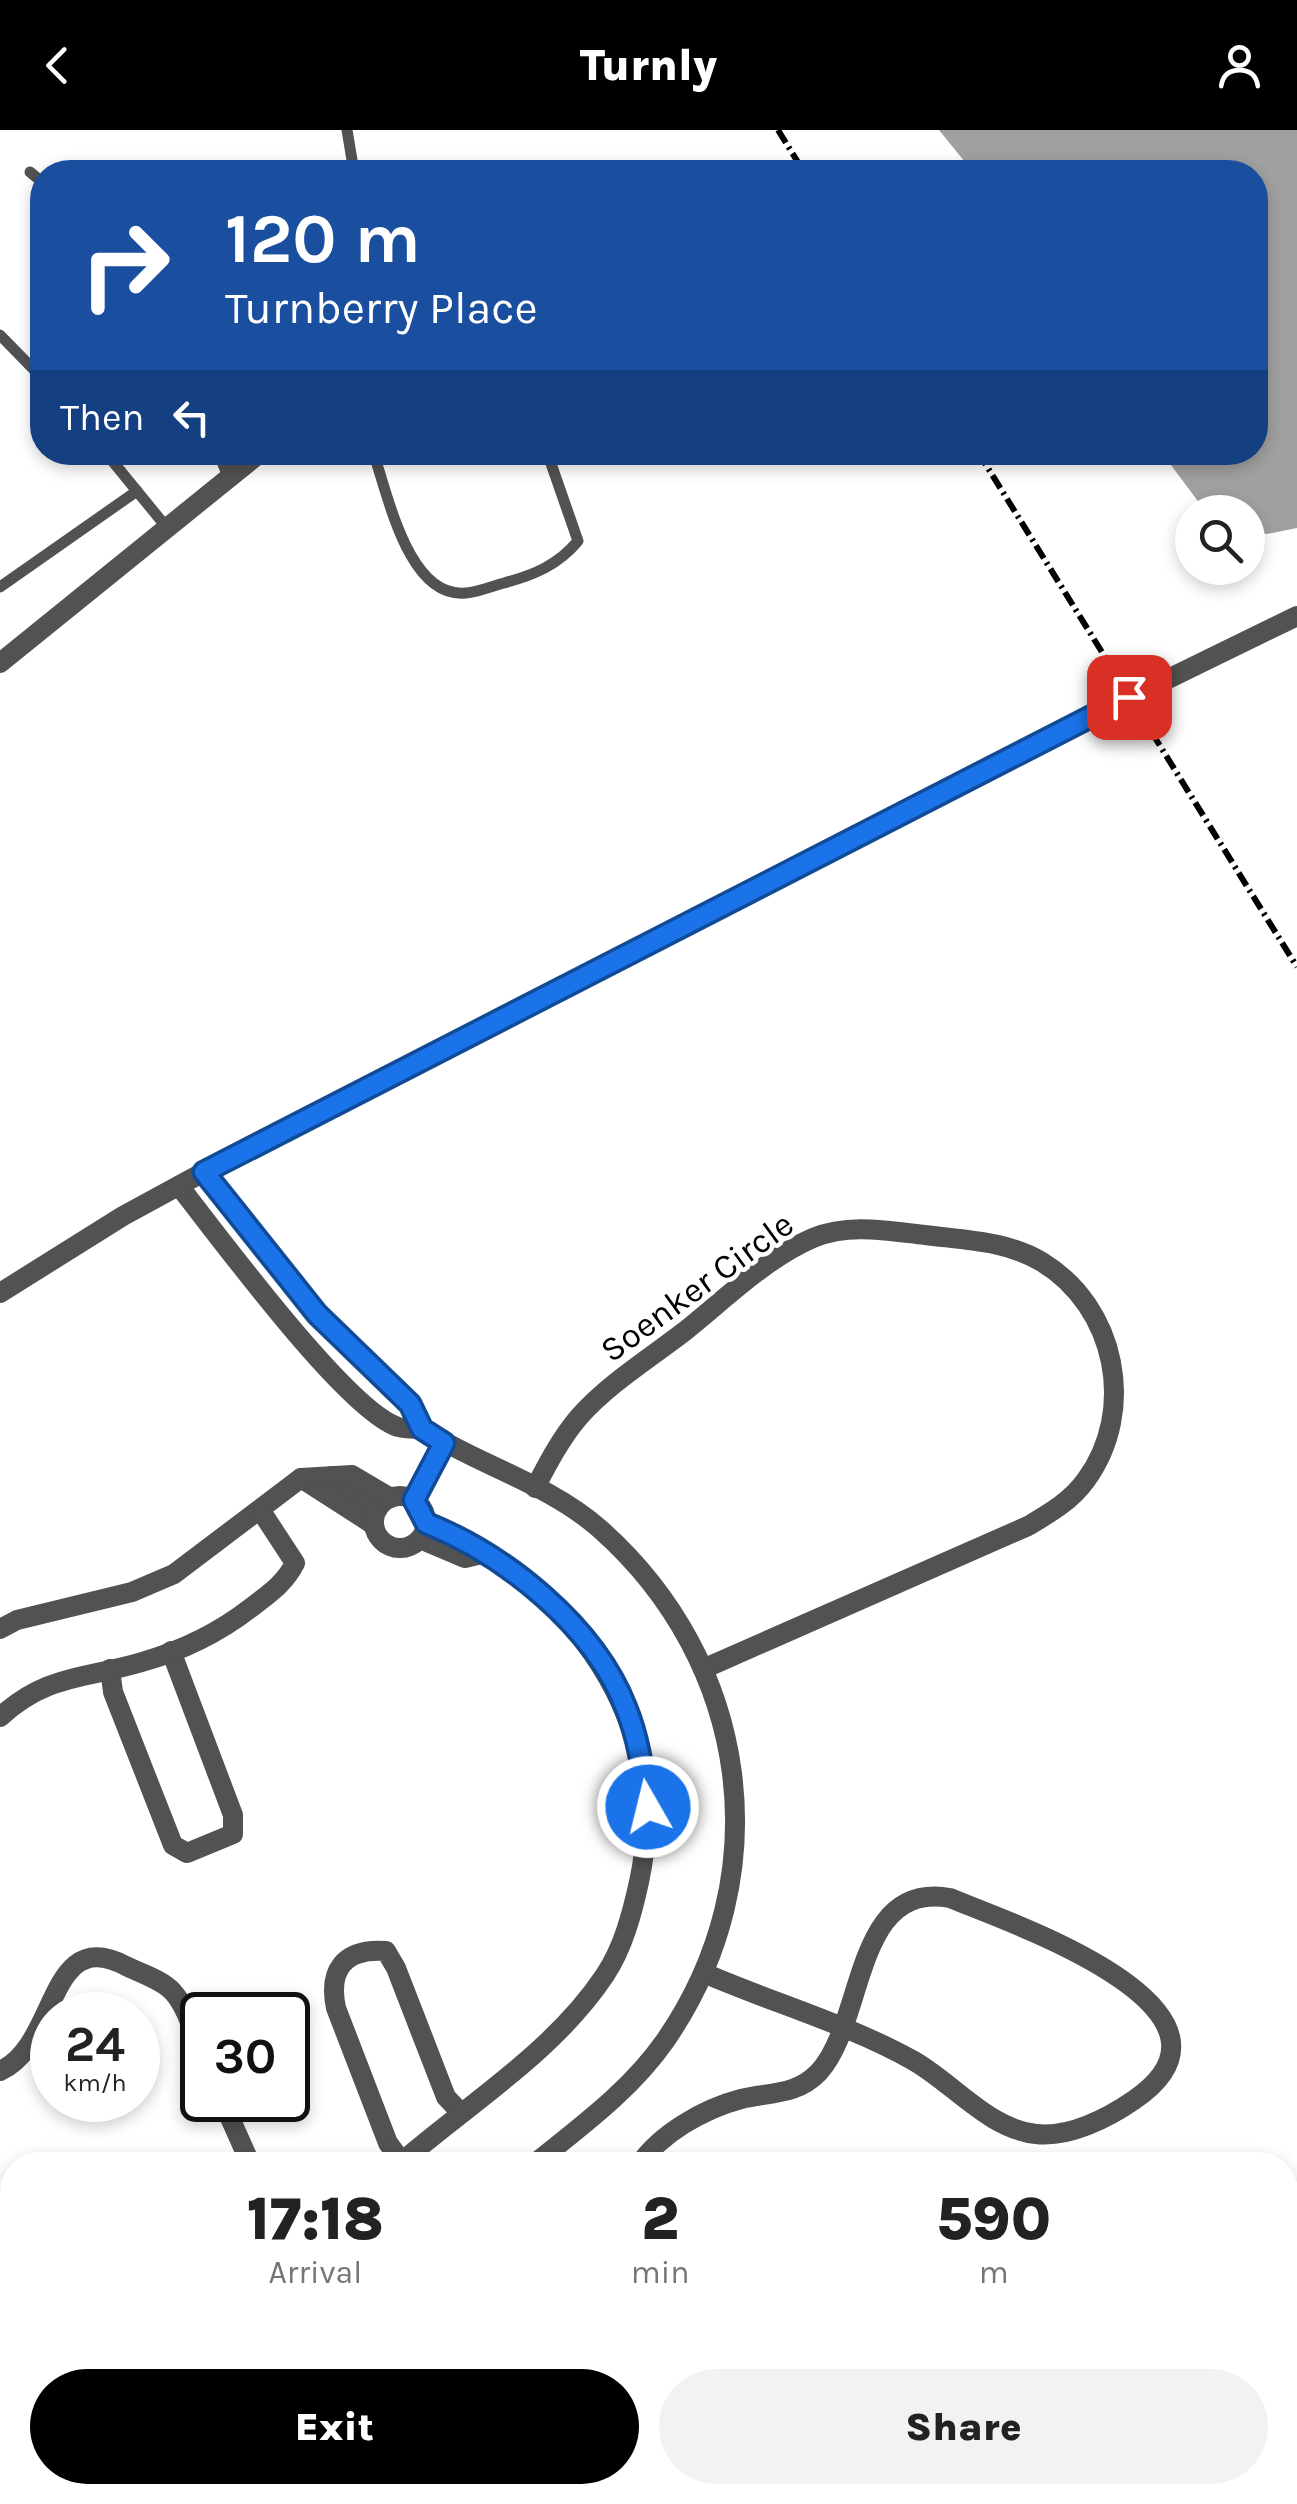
<!DOCTYPE html>
<style>
body{margin:0;font-family:Karla,sans-serif;background:#f2f2f2;color:#222;height:100vh;display:flex;flex-direction:column;font-size:38px;white-space:nowrap}
*{box-sizing:border-box;margin:0}
p{font-size:32px;color:#767676}
.icon{flex:none;width:55px;height:55px;fill:none;stroke:currentColor;stroke-width:2;stroke-linecap:round;stroke-linejoin:round}
.map{position:relative;flex:1;overflow:hidden}
.panel{position:absolute;left:0px;top:2022px;width:1298px;height:352px;display:flex;flex-direction:column;background:#fff;border-radius:40px 40px 0 0;box-shadow:0 5px 15px #0003}
.panel>*{flex:none}
.hud{position:absolute;left:30px;top:30px;width:1238px;height:305px;border-radius:40px;box-shadow:0 5px 15px #0003;background:#1a4fa0;color:#fff;overflow:hidden}
.tools{position:absolute;left:1175px;top:365px;display:grid;gap:20px}
.tools a{display:grid;place-items:center;width:90px;height:90px;border-radius:50%;background:#fff;box-shadow:0 5px 15px #0003;font-size:50px}
.speed{position:absolute;left:30px;top:1862px;display:flex;gap:20px;font-size:50px;font-weight:700;text-align:center}
.speed>*{display:grid;place-content:center;width:130px;height:130px;border-radius:50%;background:#fff;box-shadow:0 5px 15px #0003;line-height:1}
.speed small{font-size:25px;font-weight:400}
.speed .limit{border:5px solid #111;border-radius:15px;background:#fff;color:#111}
.pin{position:absolute;display:grid;place-items:center;width:85px;height:85px;color:#fff;margin:-42px;border-radius:20px;box-shadow:0 5px 15px #0006}
.me{position:absolute;width:110px;margin:-55px;rotate:352deg;stroke-linejoin:round;filter:drop-shadow(0 0 8px #0008)}
.turn{display:flex;align-items:center;gap:35px;height:210px;padding:0 30px;font-size:45px}
.turn .icon{width:130px;height:130px;stroke-width:2.5}
.turn b{display:block;font-size:70px;line-height:85px}
.then{display:flex;align-items:center;height:95px;padding:0 30px;background:#0003;gap:20px;font-size:38px}
.eta{display:flex;justify-content:space-evenly;align-items:center;height:170px;text-align:center}
.eta b{font-size:60px;font-weight:800;line-height:70px}
.primary-button{display:flex;gap:20px;margin-top:auto;padding:20px 30px}
.primary-button a{flex:1;height:115px;border-radius:60px;background:#000;color:#fff;font-size:40px;font-weight:800;line-height:115px;text-align:center}
.primary-button a+a{background:#f2f2f2;color:#222}
header{display:flex;justify-content:space-between;align-items:center;height:130px;padding:0 30px;background:#000;color:#fff;font-size:45px;font-weight:800}
.map>svg:first-child{display:block}
.water{fill:#a0a0a0}
.lines{fill:none;stroke-linecap:round;stroke-linejoin:round}
.service{stroke:#525252;stroke-width:11}
.minor{stroke:#525252;stroke-width:20}
.tertiary{stroke:#525252;stroke-width:20}
.rail{stroke:#000;stroke-width:6;stroke-dasharray:15 5 2.5 5;stroke-linecap:butt}
.route-casing{stroke:#114b97;stroke-width:25}
.route{stroke:#1a73e8;stroke-width:18}
.labels{text-anchor:middle;dominant-baseline:central;stroke-width:9;stroke-linejoin:round;paint-order:stroke}
.street-label{font-size:35px;fill:#000;stroke:#fff}
</style>
<header><svg class="icon" aria-label="back" viewBox="0 0 24 24"><path d="M15 5l-7 7 7 7"/></svg>Turnly<svg class="icon" aria-label="person" viewBox="0 0 24 24"><circle cx="12" cy="8" r="4"/><path d="M4 21q1-7 8-7t8 7"/></svg></header>
<div class="map">
<svg width="1297" height="2374" viewBox="0 0 1297 2374">
<rect width="100%" height="100%" fill="#fff"/>
<g class="water">
<path d="M939 0H1297V398L1267 404 1248 401V382H1206L1162 323 1255 322V42H973Z"/>
<path d="M508 2363V2362L599 2363 594 2374H504Z"/>
</g>
<g class="lines">
<g class="service">
<path d="M347 0 354 42"/>
<path d="M30 42 42 52"/>
<path d="M0 205 42 248"/>
<path d="M105 322 168 399"/>
<path d="M218 322 229 349"/>
<path d="M373 322C388 364 408 469 466 463 479 462 492 456 504 453 534 445 558 435 578 411L547 322"/>
<path d="M0 457 137 361"/>
</g>
<g class="minor">
<path d="M0 533 261 322"/>
<path d="M332 1346 349 1362 378 1379"/>
<path d="M301 1348 374 1395"/>
<path d="M535 1358C548 1333 561 1308 579 1287 608 1254 650 1228 685 1201 724 1170 766 1128 813 1108 849 1093 888 1101 925 1105 964 1110 1008 1111 1042 1132 1116 1177 1137 1280 1086 1350 1071 1371 1050 1383 1028 1396L703 1539"/>
<circle cx="400" cy="1392" r="26"/>
<path d="M414 1370 444 1313"/>
<path d="M420 1409 465 1428 482 1424"/>
<path d="M0 1499 17 1490 132 1462 174 1444 301 1348 352 1345 391 1368"/>
<path d="M110 1539 113 1562 173 1715 187 1723 233 1704V1685L171 1521"/>
<path d="M0 1587C47 1544 85 1549 142 1532 181 1521 220 1502 252 1477 270 1463 285 1453 295 1433L261 1381"/>
<path d="M0 1941C59 1915 47 1794 126 1836 140 1843 163 1850 173 1862 187 1877 194 1905 202 1924"/>
<path d="M222 1970 251 2035"/>
<path d="M402 2032 388 2013 336 1878C328 1840 344 1818 386 1821L396 1838 446 1967 461 1983"/>
<path d="M398 2035C468 1974 553 1923 605 1845 623 1818 632 1784 639 1752 674 1591 571 1453 426 1393"/>
<path d="M639 2035C660 2004 703 1979 741 1969 769 1962 796 1966 819 1942 866 1890 853 1751 950 1768 1005 1791 1267 1879 1134 1970 1108 1988 1069 2008 1036 2004 989 1999 954 1954 914 1931 848 1894 773 1873 704 1843"/>
<path d="M1285 2130 1297 2124"/>
<path d="M211 2374 235 2362"/>
<path d="M957 2374 970 2362"/>
</g>
<g class="tertiary">
<path d="M204 1042 317 1184 410 1274 422 1299"/>
<path d="M179 1056C218 1105 346 1280 398 1297 405 1299 415 1299 422 1299 479 1335 549 1354 600 1399 750 1532 780 1745 665 1911 630 1961 580 1997 533 2035"/>
<path d="M0 1163 123 1086 246 1019 994 634 1297 486"/>
<path d="M311 2374 313 2362"/>
</g>
<g class="rail">
<path d="M778 0 804 42"/>
<path d="M978 322 1297 837"/>
</g>
</g>
<g class="lines">
<defs>
<path id="route" d="M648 1677C643 1643 639 1610 626 1578 594 1495 505 1425 426 1393L414 1370 444 1313 422 1299 410 1274 317 1184 204 1042 1129 567"/>
</defs>
<use href="#route" class="route-casing"/>
<use href="#route" class="route"/>
</g>
<g class="labels">
<g class="street-label">
<text transform="translate(697 1157) rotate(-36)">Soenker Circle</text>
</g>
</g>
</svg>
<div class="tools">
<a><svg class="icon" aria-label="search" viewBox="0 0 24 24"><circle cx="10" cy="10" r="6"/><path d="M15 15l6 6"/></svg></a>
</div>
<div class="speed"><div>24<small>km/h</small></div><div class="limit">30</div></div>
<div class="pin" style="left:1129px;top:567px;background:#d93025"><svg class="icon" aria-label="arrive" viewBox="0 0 24 24"><path d="M6 21V4h12l-3 4 3 4H6"/></svg></div>
<svg class="me" style="left:648px;top:1677px" viewBox="-20 -20 40 40"><circle r="17" fill="#1a73e8" stroke="#fff" stroke-width="3"/><path d="M0-11L8 9 0 5-8 9z" fill="#fff"/></svg>
<div class="hud">
<div class="turn"><svg class="icon" aria-label="right" viewBox="0 0 24 24"><path d="M7 20v-9h11M14 6l5 5-5 5"/></svg><div><b>120 m</b>Turnberry Place</div></div>
<div class="then">Then<svg class="icon" aria-label="left" viewBox="0 0 24 24"><path d="M17 20v-9H6M10 6l-5 5 5 5"/></svg></div>
</div>
<section class="panel">
<div class="eta">
<div><b>17:18</b><p>Arrival</p></div>
<div><b>2</b><p>min</p></div>
<div><b>590</b><p>m</p></div>
</div>
<div class="primary-button"><a>Exit</a><a>Share</a></div>
</section>
</div>
